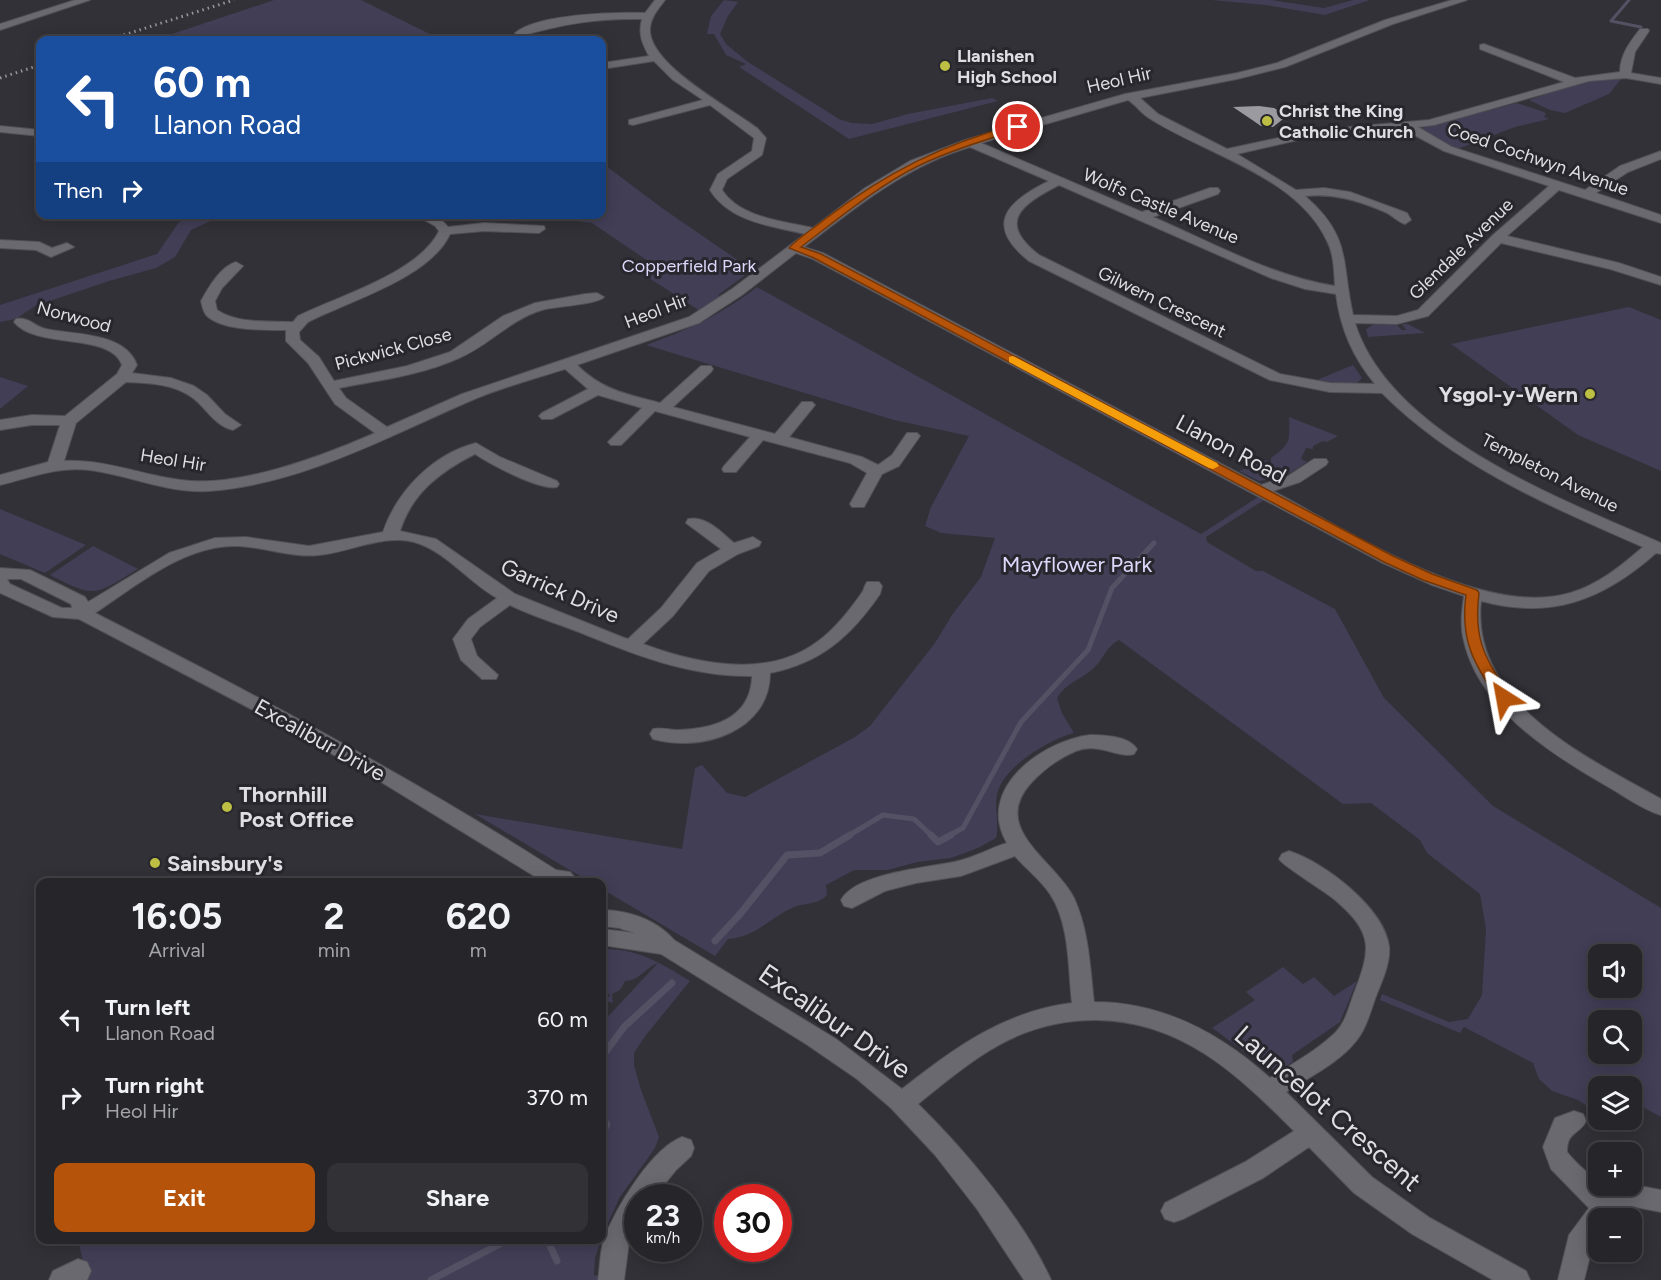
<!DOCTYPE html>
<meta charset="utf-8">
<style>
body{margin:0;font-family:Figtree,sans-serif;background:#323135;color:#f1f3f6;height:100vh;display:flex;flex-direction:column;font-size:22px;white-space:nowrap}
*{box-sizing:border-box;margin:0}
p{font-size:20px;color:#a4a5a8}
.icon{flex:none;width:33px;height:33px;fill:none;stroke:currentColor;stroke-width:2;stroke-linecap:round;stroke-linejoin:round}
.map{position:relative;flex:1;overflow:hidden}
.details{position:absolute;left:36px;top:878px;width:570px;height:366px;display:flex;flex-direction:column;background:#262529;border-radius:12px;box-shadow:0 3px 15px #0003,0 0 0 2px #424246}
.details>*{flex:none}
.top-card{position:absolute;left:36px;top:36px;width:570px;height:183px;border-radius:12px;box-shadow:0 3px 15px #0003,0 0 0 2px #424246;background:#1a4fa0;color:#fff;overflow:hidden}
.buttons{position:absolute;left:1588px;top:944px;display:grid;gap:12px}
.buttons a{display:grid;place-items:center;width:54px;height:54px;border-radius:12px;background:#262529;box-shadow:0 3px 15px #0003,0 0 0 2px #424246;font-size:30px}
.speed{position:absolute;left:624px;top:1184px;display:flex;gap:12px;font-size:30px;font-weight:700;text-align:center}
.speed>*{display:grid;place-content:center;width:78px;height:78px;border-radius:50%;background:#262529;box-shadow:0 3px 15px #0003,0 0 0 2px #424246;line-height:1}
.speed small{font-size:15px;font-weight:400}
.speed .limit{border:9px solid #d22;background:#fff;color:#111}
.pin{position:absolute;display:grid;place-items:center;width:51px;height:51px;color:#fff;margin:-26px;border:3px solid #fff;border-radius:50%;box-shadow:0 2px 6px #0007}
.me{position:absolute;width:66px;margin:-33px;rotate:326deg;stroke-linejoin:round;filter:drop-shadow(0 0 4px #0008)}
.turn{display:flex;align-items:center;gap:21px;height:126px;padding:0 18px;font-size:27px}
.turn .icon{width:78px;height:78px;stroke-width:2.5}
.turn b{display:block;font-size:42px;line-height:51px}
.then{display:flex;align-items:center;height:57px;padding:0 18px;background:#0003;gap:12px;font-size:22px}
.eta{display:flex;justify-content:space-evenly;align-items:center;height:102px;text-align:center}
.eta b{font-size:36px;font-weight:700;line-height:42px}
.action{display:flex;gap:12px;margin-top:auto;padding:12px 18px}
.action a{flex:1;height:69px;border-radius:12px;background:#b45309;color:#fff;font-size:24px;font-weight:700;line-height:69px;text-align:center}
.action a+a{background:#323135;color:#f1f3f6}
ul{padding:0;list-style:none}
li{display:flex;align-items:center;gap:18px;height:78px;padding:0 18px}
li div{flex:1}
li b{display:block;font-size:22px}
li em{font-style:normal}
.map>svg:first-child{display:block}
.green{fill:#413e56;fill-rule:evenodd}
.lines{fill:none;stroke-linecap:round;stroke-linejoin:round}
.stream-far2{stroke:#545164;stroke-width:3}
.stream-far1{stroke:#545164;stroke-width:5}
.stream{stroke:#545164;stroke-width:7}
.building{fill:#9a9aa0}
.minor-casing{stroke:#515055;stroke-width:2}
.minor{fill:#6a6970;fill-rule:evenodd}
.rail{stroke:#96969b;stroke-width:3;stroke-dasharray:1.5 4;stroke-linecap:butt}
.route{fill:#b45309;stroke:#753606;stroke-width:1.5}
.slow{fill:#f59e0b}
.poi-dot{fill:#bcbf44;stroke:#28272d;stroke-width:2}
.labels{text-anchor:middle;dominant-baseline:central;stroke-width:6;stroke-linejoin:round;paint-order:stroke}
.far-poi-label{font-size:18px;font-weight:bold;fill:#dfdfe3;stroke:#28272d;text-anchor:start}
.far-street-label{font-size:18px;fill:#dfdfe3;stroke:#28272d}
.far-park-label{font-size:18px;fill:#ded9fc;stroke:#28272d}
.poi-label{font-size:22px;font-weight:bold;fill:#dfdfe3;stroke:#28272d;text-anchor:start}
.street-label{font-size:22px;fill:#dfdfe3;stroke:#28272d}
.park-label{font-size:22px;fill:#ded9fc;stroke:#28272d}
.near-street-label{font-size:27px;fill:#dfdfe3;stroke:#28272d}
</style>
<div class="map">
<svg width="1661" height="1280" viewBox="0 0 1661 1280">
<rect width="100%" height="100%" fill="#323137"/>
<g class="green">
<path d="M274 0H361L442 40H154Z"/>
<path d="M724 0 738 2 728 16 720 34 726 44 748 62 839 119 852 123 872 124 908 114 992 98 998 101 849 139 739 67 746 64 726 55 714 34H707L711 16Z"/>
<path d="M1211 0H1271L1324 8 1353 0H1370L1325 15 1266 5Z"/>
<path d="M1622 78 1624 79H1621L1609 94 1565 113 1550 110 1529 100 1577 83Z"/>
<path d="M1517 103 1544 112 1546 114 1544 117 1549 119 1515 127 1455 150 1417 129Z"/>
<path d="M602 163 662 208 752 270 718 295 722 297 700 311 646 276 652 273 654 269 651 263 592 223 555 218 558 215 602 214Z"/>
<path d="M197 215H224L191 230 175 257 156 268 109 281 35 306 16 319 0 322V305L157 254 179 222Z"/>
<path d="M757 287 1201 534 1258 497 1264 500 1206 537 1207 542 1256 571H1263L1335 609 1384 698 1493 806 1661 908V1117L1639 1105 1632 1104V1086H1599V1114L1578 1100 1552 1091 1539 1079 1533 1063 1464 1027 1460 1033 1380 1000 1382 994 1449 1022 1468 1019 1482 995 1486 929 1480 894 1427 853 1420 840 1371 803 1343 804 1119 640C1106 647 1104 658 1094 668 1082 679 1066 683 1057 698L1062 713 1074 733C1050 739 1005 766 998 791 993 806 1000 823 996 838L978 848 951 858 917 862 888 870H854L826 885 827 895C817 906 804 902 792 908 768 919 756 937 728 939L715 956 602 889V882H590L475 814 682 849 695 768 702 765 727 793 745 797 855 737 870 726 935 643 952 615 981 577 995 538 941 533 925 526 931 507 969 436 894 420 646 345C692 328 717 317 757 287ZM1599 954H1632V987H1599ZM1599 1020H1632V1053H1599Z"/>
<path d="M1629 307 1661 320V471L1578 435 1451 344Z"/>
<path d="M1374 324 1397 325 1402 330H1406L1402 324H1408L1425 333 1368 337 1366 329Z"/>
<path d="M1353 365 1362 378 1356 384 1312 382Z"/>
<path d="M0 377 28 386 0 409Z"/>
<path d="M1289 417 1338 436 1327 442 1323 441 1313 446V449L1306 448 1301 459 1307 462C1296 469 1284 480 1271 475V458C1291 444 1290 440 1289 417Z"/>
<path d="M1267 460 1266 480 1259 481 1239 471Z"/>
<path d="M0 509 86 545 45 573 0 554Z"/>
<path d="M93 546 138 569C95 595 96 599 50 575Z"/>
<path d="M602 949C637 948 661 963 690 981L646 1035 634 1053V1065L641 1090 659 1137 655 1148 620 1197 602 1236V1023L658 963C646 967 639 981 625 981L620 990 612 994 613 1003 606 1001 610 995 602 989Z"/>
<path d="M1283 967 1303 984 1314 977 1334 996 1357 981 1340 1022 1292 1055 1293 1062 1278 1071C1261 1069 1230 1039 1212 1028L1255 1000 1246 992Z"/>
<path d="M78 1239H136L143 1241 146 1239H601L595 1258 594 1275 600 1276V1280H87Z"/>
</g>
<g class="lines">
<path class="stream-far2" d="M1629 0 1611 21 1641 27"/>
<g class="stream-far1">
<path d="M848 836 883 815 914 819 932 836"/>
<path d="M948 836 963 828 1021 722 1088 650 1112 588 1154 543"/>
</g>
<g class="stream">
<path d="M931 835 938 842 951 835"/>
<path d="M715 941 741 913 787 855 820 853 850 835"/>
<path d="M602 1057 624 1027 672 983"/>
<path d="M602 1119 607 1124 602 1134"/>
<path d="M547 1239 557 1261"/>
<path d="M431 1280 509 1239"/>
</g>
</g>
<path class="building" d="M1259 106 1274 108 1287 116 1273 127 1261 126 1233 107Z"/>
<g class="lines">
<defs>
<g id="minor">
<path d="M75 0H90L0 30V24Z"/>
<path d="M655 0H665C658 9 651 17 650 28 647 64 731 108 757 128L766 138 762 155 727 179 722 190C740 218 783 221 813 228L865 188 910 161 965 140 1125 94 1237 73 1277 63 1385 20 1452 0H1467L1393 24 1285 67 1237 79 1140 98 1158 114 1227 149 1315 130 1429 120 1564 82 1480 49V45L1484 44 1575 78 1620 72C1620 55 1630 42 1640 29H1648L1649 31 1635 52 1631 73 1661 78V84L1626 78 1589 81 1434 125 1418 127 1452 147 1585 190 1620 166 1661 151V159L1628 172 1596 193 1661 215V223L1559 190 1507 236 1619 263 1661 277V285L1610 269 1501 243 1428 316 1397 324 1355 323C1390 435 1563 500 1661 543V554L1656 553C1603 600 1551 620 1481 601 1470 703 1586 757 1661 799V815C1641 809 1623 795 1605 785 1548 752 1477 707 1463 637 1460 624 1462 609 1464 596L1432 585 1383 563 813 259 796 253 742 295 699 323 577 365C602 390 626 394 660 403L701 366H711L713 369 711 372 673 407 775 434 802 402H812L815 405 789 437 862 457 878 465 892 455 907 433H917L920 436 899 466 882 474 864 507H852L850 504 867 473 850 463 763 440 736 472H724L722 469 724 466 750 437 655 411 621 445H611L608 442 642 408 598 395 552 419H542L539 416 542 413 588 389 565 369C533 379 500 388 470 401 387 437 302 484 209 491 169 494 129 475 89 470 58 466 29 478 0 485V475L48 462 60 425H32L0 430V420L32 415 65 416 117 374 122 365C111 332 37 350 14 322L16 319C28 316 35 327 46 329 75 335 125 332 137 365L132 373 171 378 194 386 207 395 225 414 241 425 233 430C214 425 208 410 193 398 174 384 150 383 126 382L76 423 64 461C104 459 142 475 181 480 238 488 323 456 375 433L335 404 308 363 286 341V330C265 330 221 331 206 315 203 311 202 305 201 301 209 287 220 267 236 262L243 266 222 288 215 301 217 310C238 324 268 321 293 322L298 316C338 296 419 273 439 231L435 226 414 214C428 214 439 215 448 227L484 223 544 226 545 229 539 233 484 231 450 234C430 278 349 301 308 322L299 332 300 340 319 357 334 381 407 366 450 352 503 316 535 303 585 294 597 293 604 297C596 305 556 306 542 310 509 320 490 345 459 358 422 375 379 380 339 388L346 398 387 427 462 394 689 317 732 289 805 234C771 226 730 222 710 190L718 174 752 151 754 138 710 105 633 125 629 124V120L703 100 673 80 654 61 602 69V63L649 56C642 43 638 34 642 19 596 18 565 24 520 36L515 33C538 14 614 12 645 13ZM1128 100C1136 105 1141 113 1149 118 1206 155 1296 175 1327 241 1334 254 1334 271 1335 286 1271 276 1211 242 1153 217L1218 194 1220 191 1218 188H1210L1142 212 981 143ZM1403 129 1444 151 1549 186 1493 235 1418 310 1397 316 1353 315C1341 261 1352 237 1305 196 1334 193 1359 201 1385 212 1392 215 1398 222 1405 224L1411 220 1407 213 1350 192 1324 188 1296 190 1237 154 1315 136ZM970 147 1049 181C1006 202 984 225 1029 261L1270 380 1330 392 1382 393C1455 466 1549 506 1643 547 1621 566 1598 585 1570 593 1482 619 1349 531 1273 491L1300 482 1326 465 1328 462 1326 459H1314L1288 476 1261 485 823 253 804 247C856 207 906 166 970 147ZM1059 185 1271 278 1305 289 1336 294C1340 328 1353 358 1375 384L1330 383 1280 374 1039 255C996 222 1022 204 1059 185Z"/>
<path d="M0 126 40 130V136L0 132Z"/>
<path d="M0 240 39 242 52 248 67 243 74 247 51 257 36 250 0 248Z"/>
<path d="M476 443 500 457 557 481 559 484 557 487C540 491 490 464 475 454 441 471 412 493 400 531L436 539 515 594 622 637 628 639 661 608 697 563 721 549 686 523 688 519C706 515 722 533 734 543L753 537 761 542 759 546 738 554 709 571 673 616 643 644C697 664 767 679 817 642 834 630 849 611 861 594 864 591 864 586 867 582H879L882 586 880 594C851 636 821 663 770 673 770 731 702 753 653 739L650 734 653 729C661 727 668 730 677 730 713 729 751 719 752 676 691 677 635 655 579 632 556 623 532 616 510 605L480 627 471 639 477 656 498 675 496 679H482L461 660 453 639 468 619 497 598C468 582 446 551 414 542 383 534 350 552 319 555 291 558 265 547 238 546 185 544 136 586 95 613 252 693 408 775 556 870L570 872 579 882H544L373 777 255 711 79 619 53 617 0 593V568L30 570 85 597 88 602 169 553 215 538 246 537 309 546 383 532C397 491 433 454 476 443ZM7 579H21L71 604 72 608H62L10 584Z"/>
<path d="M1090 735C1104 735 1129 736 1137 749L1134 754C1117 759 1100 742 1076 751 1059 758 1043 770 1031 783 989 829 1056 861 1074 898 1089 931 1090 967 1094 1002 1163 1002 1220 1033 1270 1078 1292 1064 1316 1051 1335 1033 1345 1023 1348 1010 1353 996 1371 949 1375 934 1334 899 1323 890 1283 866 1279 859L1282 854 1289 851C1324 862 1384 908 1389 946 1391 963 1381 983 1375 999 1370 1013 1366 1029 1356 1041 1339 1063 1309 1077 1286 1092L1372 1177 1430 1218 1526 1271 1530 1280H1493L1412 1234 1354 1193 1309 1147 1263 1178 1183 1219 1174 1222 1165 1219 1161 1211 1165 1203 1245 1162 1294 1131C1237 1074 1182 1021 1096 1020 1062 1020 1029 1028 999 1045 970 1061 944 1083 918 1104 965 1150 1024 1220 1051 1280H1024L977 1209 935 1155 891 1108 857 1079 806 1044 661 954 602 945V929L635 933 619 928 602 926V910C628 910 657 920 674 940L836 1039 902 1089C954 1048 1005 1011 1072 1003 1068 968 1070 924 1050 894 1040 879 1026 869 1015 856L961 876 916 883 885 891 852 908 844 906 841 900C857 872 930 868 958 861 975 857 991 848 1007 843 975 789 1042 741 1090 735Z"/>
<path d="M1574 1111 1583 1114 1586 1121C1579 1135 1567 1131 1567 1152 1580 1169 1599 1179 1609 1197L1635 1185 1661 1190V1212L1635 1207 1615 1218H1599V1233L1594 1240 1584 1280H1558L1569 1235 1589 1208 1551 1169 1543 1147 1555 1118Z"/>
<path d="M682 1137 691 1140 694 1148 691 1156 676 1170 654 1197H638V1225L629 1242 624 1280H598C600 1267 600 1251 604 1239 616 1208 651 1149 682 1137Z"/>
<path d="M78 1259 87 1262 91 1271 87 1280H49L53 1271Z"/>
</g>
</defs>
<use href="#minor" class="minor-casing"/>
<use href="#minor" class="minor"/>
<g class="rail">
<path d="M108 40 234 0"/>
<path d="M0 78 40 65"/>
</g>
</g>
<path class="route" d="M1018 124 1023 127 1022 129C987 139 951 150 918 166 876 187 838 219 801 247L821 254 1393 556 1432 574 1477 590 1479 593C1473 643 1486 658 1511 698L1509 701H1499C1474 664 1460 641 1466 595L1423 580 1384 562 814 258 789 248C799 237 813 229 825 219 887 172 943 144 1018 124Z"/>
<path class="slow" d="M1013 356 1217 463 1219 466 1213 469 1209 468 1009 362V357Z"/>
<g class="poi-dot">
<circle cx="945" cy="66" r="6"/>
<circle cx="1267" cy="121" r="6"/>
<circle cx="1590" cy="394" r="6"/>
<circle cx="227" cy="807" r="6"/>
<circle cx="155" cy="863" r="6"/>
</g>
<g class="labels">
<g class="far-poi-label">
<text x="957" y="56">Llanishen<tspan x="957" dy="21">High School</tspan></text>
<text x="1279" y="111">Christ the King<tspan x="1279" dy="21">Catholic Church</tspan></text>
</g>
<g class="far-street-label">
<text transform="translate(1119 80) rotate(-13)">Heol Hir</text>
<text transform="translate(1538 159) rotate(19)">Coed Cochwyn Avenue</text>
<text transform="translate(1161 206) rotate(23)">Wolfs Castle Avenue</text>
<text transform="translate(1461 249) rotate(-44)">Glendale Avenue</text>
<text transform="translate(1162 302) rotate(26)">Gilwern Crescent</text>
<text transform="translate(656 311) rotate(-21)">Heol Hir</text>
<text transform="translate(74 317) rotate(15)">Norwood</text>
<text transform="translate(393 349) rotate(-15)">Pickwick Close</text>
<text transform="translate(173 460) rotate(9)">Heol Hir</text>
<text transform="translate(1550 473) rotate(27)">Templeton Avenue</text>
</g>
<g class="far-park-label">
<text x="689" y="266">Copperfield Park</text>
</g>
<g class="poi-label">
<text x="1578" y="394" text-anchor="end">Ysgol-y-Wern</text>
<text x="239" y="794">Thornhill<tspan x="239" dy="25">Post Office</tspan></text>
<text x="167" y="863">Sainsbury's</text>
</g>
<g class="street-label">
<text transform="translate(1231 449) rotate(28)">Llanon Road</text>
<text transform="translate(560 591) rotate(24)">Garrick Drive</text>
<text transform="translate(320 740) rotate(29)">Excalibur Drive</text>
</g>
<g class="park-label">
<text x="1077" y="564">Mayflower Park</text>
</g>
<g class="near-street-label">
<text transform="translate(835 1021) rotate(35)">Excalibur Drive</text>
<text transform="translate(1328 1108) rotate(41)">Launcelot Crescent</text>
</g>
</g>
</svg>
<div class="buttons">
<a><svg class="icon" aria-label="sound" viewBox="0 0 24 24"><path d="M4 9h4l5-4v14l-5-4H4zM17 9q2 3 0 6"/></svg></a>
<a><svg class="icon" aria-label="search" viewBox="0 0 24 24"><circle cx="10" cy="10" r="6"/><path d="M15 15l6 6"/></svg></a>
<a><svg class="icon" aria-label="layers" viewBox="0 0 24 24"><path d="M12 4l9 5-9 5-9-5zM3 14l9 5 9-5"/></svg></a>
<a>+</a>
<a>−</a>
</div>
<div class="speed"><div>23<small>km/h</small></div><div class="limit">30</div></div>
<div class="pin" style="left:1018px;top:127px;background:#d93025"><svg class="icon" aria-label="arrive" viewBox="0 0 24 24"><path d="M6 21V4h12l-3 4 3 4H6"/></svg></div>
<svg class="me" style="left:1504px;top:698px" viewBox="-20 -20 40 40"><path d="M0-17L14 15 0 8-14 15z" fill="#b45309" stroke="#fff" stroke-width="4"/></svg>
<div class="top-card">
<div class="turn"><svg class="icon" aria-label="left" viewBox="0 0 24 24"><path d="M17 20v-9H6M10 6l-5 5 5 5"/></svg><div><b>60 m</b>Llanon Road</div></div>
<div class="then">Then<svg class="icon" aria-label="right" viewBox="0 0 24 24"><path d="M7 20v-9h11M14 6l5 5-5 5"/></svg></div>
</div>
<section class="details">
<div class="eta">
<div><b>16:05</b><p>Arrival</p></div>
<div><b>2</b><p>min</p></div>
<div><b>620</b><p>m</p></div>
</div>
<ul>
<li><svg class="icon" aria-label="left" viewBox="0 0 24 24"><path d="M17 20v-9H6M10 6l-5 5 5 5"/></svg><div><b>Turn left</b><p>Llanon Road</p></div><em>60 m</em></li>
<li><svg class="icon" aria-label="right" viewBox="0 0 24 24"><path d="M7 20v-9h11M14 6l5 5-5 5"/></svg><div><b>Turn right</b><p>Heol Hir</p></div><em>370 m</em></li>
</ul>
<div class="action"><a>Exit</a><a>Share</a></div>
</section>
</div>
